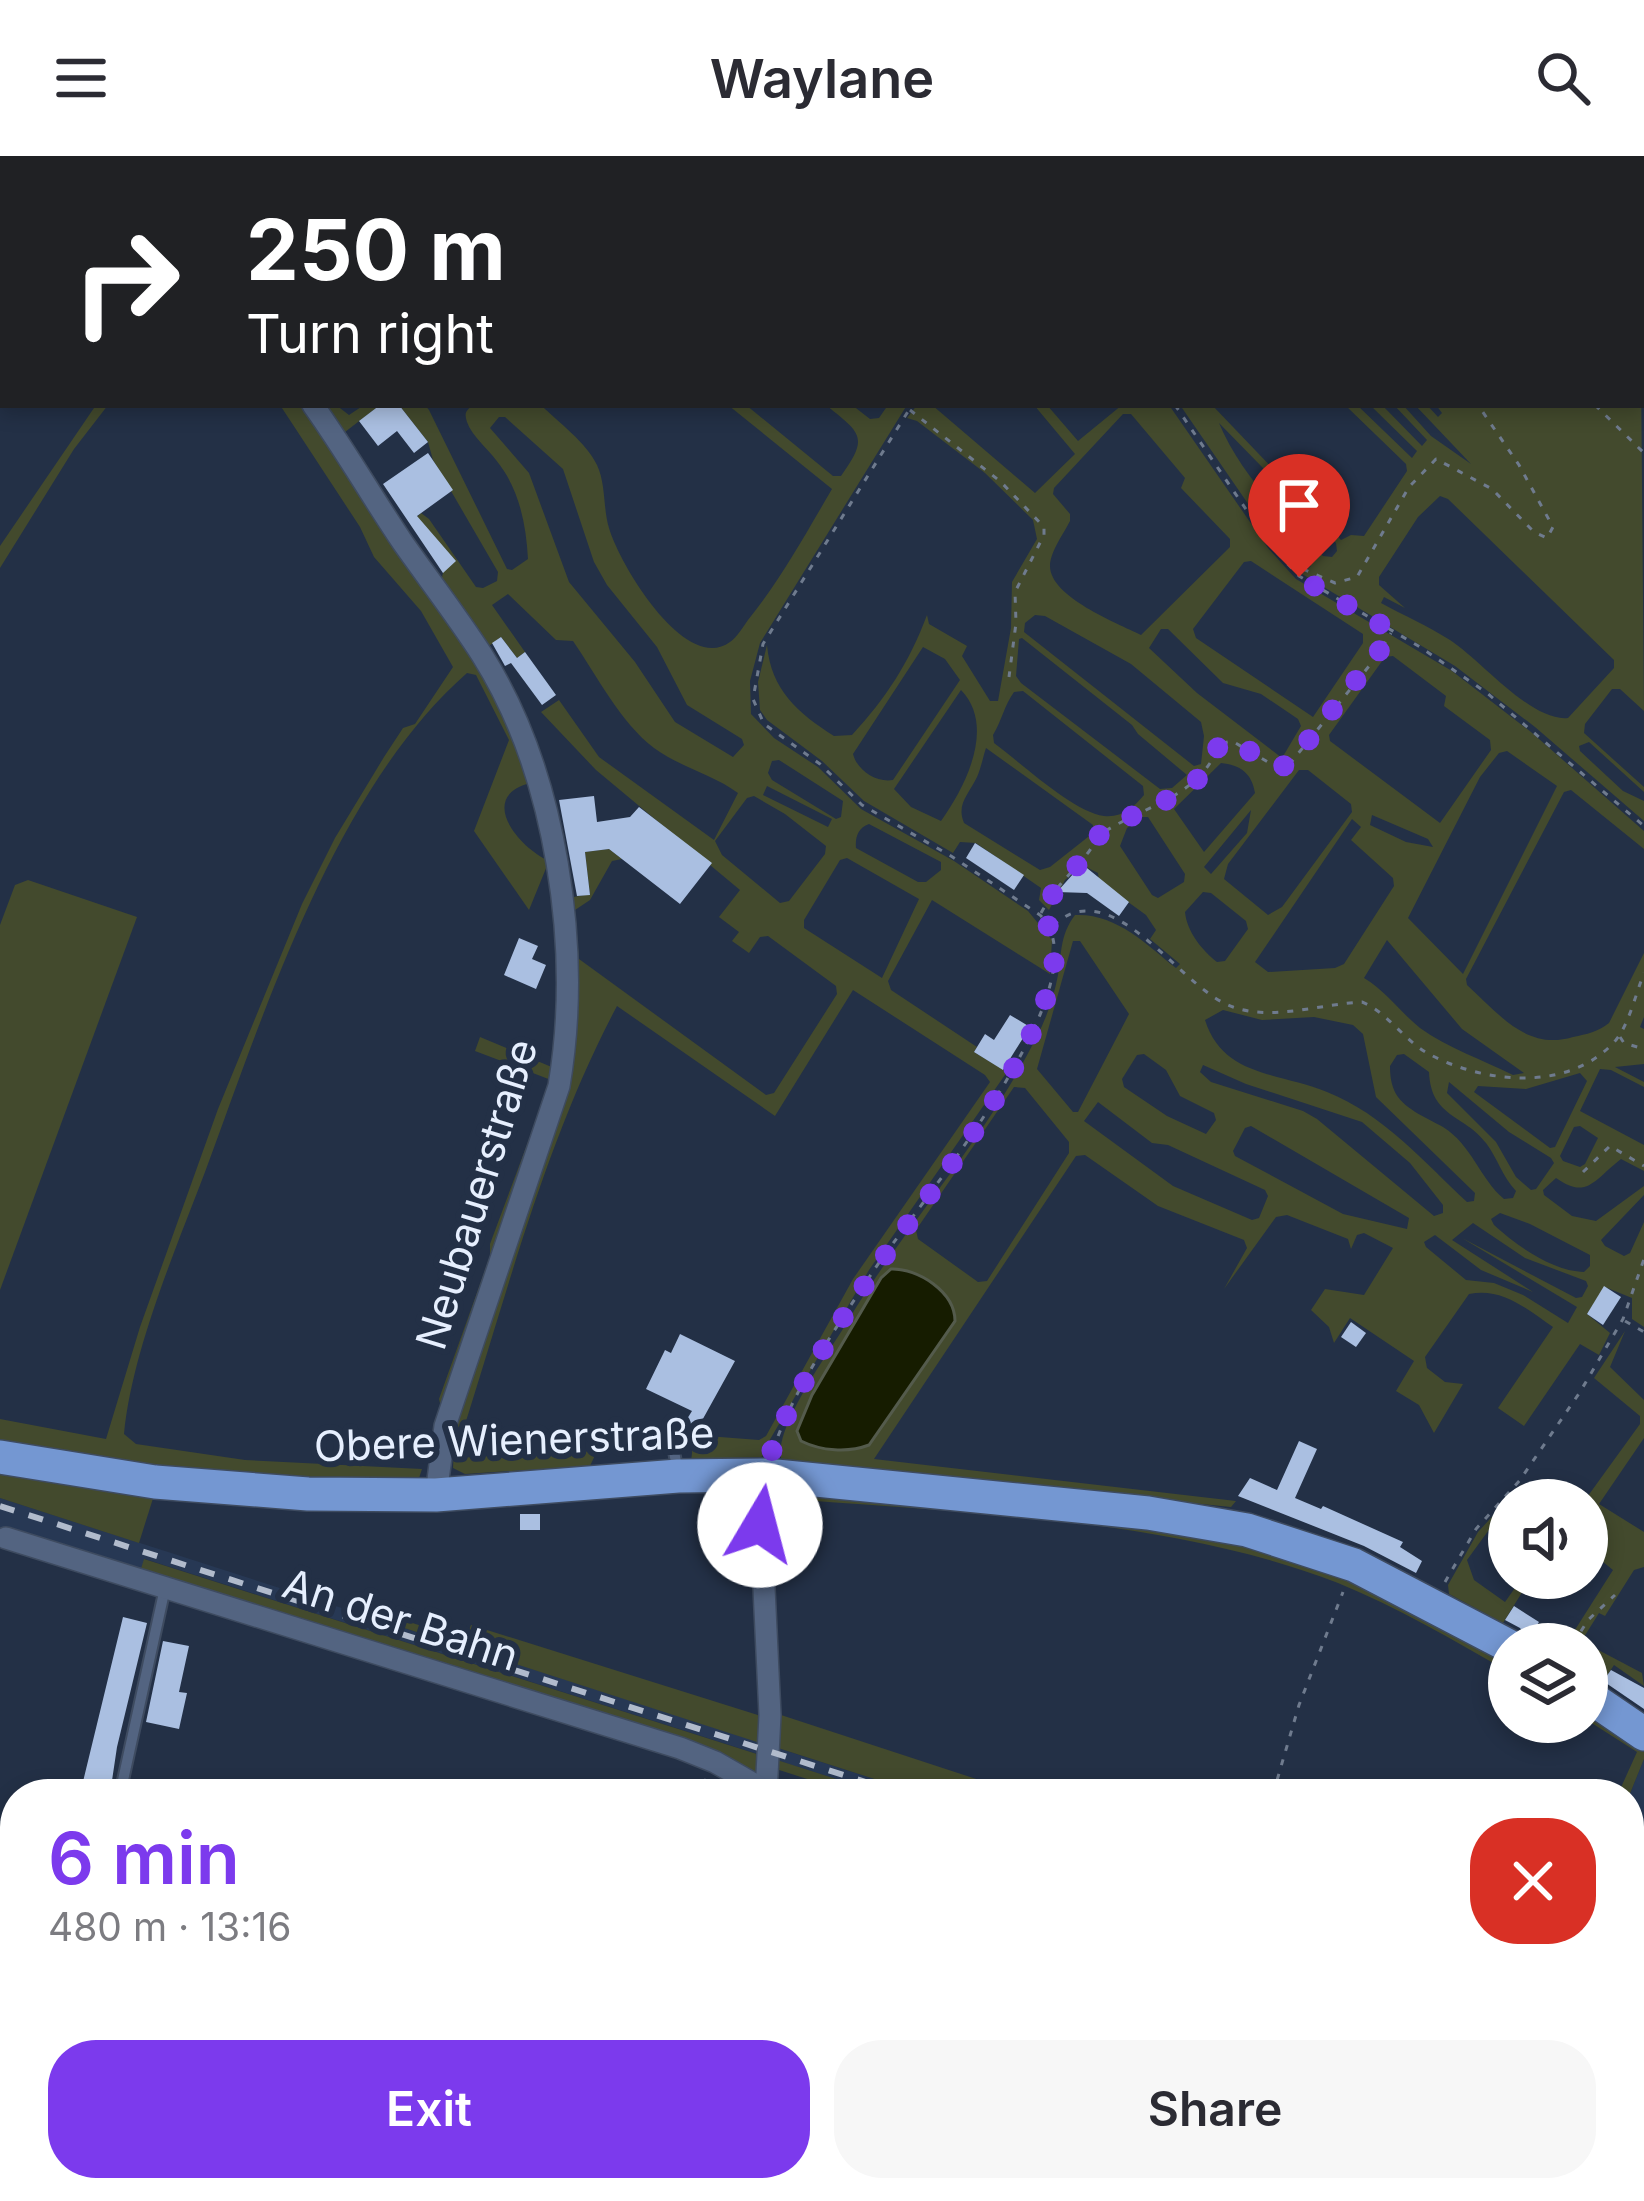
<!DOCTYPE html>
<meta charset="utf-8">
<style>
body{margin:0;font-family:Inter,sans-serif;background:#f7f7f7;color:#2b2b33;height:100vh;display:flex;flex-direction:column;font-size:45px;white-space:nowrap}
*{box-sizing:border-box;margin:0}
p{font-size:39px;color:#7c7c81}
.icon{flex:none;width:66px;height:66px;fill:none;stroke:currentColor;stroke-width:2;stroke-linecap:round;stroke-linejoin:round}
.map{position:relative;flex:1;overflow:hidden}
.drawer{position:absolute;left:0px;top:1623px;width:1644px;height:423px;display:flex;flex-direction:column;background:#fff;border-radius:48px 48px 0 0;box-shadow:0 6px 18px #0003}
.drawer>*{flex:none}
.guide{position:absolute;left:0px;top:0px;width:1644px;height:252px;box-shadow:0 6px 18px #0003;background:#202124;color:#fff;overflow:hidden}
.controls{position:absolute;left:1488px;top:1323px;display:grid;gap:24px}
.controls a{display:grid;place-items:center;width:120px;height:120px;border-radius:50%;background:#fff;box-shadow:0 6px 18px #0003;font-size:60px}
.pin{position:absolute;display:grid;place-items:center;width:102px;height:102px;color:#fff;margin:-123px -51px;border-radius:50% 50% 50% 0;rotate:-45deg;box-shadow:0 0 12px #0007}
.pin .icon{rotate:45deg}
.me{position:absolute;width:132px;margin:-66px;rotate:8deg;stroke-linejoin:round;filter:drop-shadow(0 0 9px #0008)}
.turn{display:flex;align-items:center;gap:42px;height:252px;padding:0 48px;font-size:54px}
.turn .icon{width:156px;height:156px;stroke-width:2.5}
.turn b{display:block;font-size:84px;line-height:102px}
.round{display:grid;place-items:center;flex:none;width:126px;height:126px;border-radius:48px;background:#f7f7f7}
.headline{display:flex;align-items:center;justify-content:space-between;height:204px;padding:0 48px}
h1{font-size:72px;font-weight:600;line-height:90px;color:#7c3aed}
.button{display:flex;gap:24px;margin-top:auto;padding:24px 48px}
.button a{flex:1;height:138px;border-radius:48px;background:#7c3aed;color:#fff;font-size:48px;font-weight:600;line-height:138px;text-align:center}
.button a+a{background:#f7f7f7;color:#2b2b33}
header{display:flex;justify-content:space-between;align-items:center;height:156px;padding:0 48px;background:#fff;font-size:54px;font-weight:600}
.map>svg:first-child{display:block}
.built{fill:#273854}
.green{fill:#434a2d;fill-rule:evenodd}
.water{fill:#161c00;stroke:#545b4c;stroke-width:3}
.building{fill:#aabfe1}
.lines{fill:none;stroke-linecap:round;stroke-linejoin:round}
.lane-casing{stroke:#3e4b60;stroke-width:14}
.street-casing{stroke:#3e4b60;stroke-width:24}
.primary-casing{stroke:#3e4b60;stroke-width:36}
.path{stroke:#6f7b8e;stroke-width:3;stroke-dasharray:6 9;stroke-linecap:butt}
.lane{stroke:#536481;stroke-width:10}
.street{stroke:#536481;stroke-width:21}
.primary{stroke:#7497d2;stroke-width:33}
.rail{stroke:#b1bbcc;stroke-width:6;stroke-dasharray:15 15;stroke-linecap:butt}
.route{stroke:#7c3aed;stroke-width:21;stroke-dasharray:0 37.8}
.labels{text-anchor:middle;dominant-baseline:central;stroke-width:12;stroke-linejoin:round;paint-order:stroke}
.street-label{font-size:42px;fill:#e6effe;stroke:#233046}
</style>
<header><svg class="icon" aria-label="menu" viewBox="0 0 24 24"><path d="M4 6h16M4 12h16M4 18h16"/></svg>Waylane<svg class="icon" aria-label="search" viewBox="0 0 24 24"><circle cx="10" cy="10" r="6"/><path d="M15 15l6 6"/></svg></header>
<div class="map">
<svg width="1644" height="2045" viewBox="0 0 1644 2045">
<rect width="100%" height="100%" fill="#233046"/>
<g class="built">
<path d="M0 1342 921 1638H883L145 1403 139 1419 0 1376Z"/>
<path d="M1644 1603V1860L1629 1855V1640Z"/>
</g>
<g class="green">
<path d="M1641 214 1644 555 1620 533H1612L1585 568 1584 577 1644 631V636L1589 586 1579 590 1580 595 1623 635 1644 645V665L1535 571 1455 510 1302 418 1311 410 1275 387 1180 249H1212L1341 384 1351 379 1364 380 1407 315 1406 308 1345 249H1357L1412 302 1417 295 1370 249H1382L1422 290 1427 284 1394 249H1403L1431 280 1471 308 1415 249H1427L1438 261 1442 257 1436 249H1641ZM1219 267 1336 387 1337 395 1332 401 1323 400C1283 361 1241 319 1219 267ZM1440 340 1448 343 1614 504V512L1568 562C1531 566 1481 504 1450 484 1428 470 1403 459 1381 447L1384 441 1405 452 1379 429V421L1418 361Z"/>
<path d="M96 249H108L74 293 0 412V390Z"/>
<path d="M280 249H305C386 369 485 489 530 627 477 641 518 691 549 705L529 754 474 675 509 584 476 519 467 517C335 633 265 854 205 1016 175 1095 132 1195 124 1278L136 1288 245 1304 422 1313 418 1325 309 1328 0 1292V1263L106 1283 140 1171 218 953 302 748 335 682 384 601 403 572 415 568 453 511 421 455 374 401 360 371Z"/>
<path d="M322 249H336L349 259 364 249H380L345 276Z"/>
<path d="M399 249H425L429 254 507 413 512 414 528 403C526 367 519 332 496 304 487 292 472 280 467 266 464 256 466 256 472 249H541C559 267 586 286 597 309 606 328 603 353 609 372 619 407 685 519 730 486 737 481 743 471 748 464 781 423 805 379 832 333L728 249H746L833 320H841C870 280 860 277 826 249H852L870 263 879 262 888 249H907L760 487 750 525 751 558 774 582 818 611 861 653 954 705 1028 755 1052 784 1050 818 932 744 888 825 891 834 977 891 974 896 1007 916 869 1114 765 1292 770 1293 756 1306H691L694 1279 759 1284 766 1280 853 1123 990 926 985 919 853 834 775 960 617 850C542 991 504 1151 454 1302L597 1295 590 1310 465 1318 453 1312 455 1272 563 946 568 742 590 738 585 696 609 693 622 703 612 705 590 744 575 754 579 803 766 939 774 937 837 838 836 830 768 780 760 781 749 797 732 785 739 776 719 761 740 734 596 614 541 556 559 544 599 601 714 684 738 637C712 618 680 611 654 592 621 567 597 520 573 485L556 484 508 438 492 449 525 496 517 502 501 481 489 490 441 425 443 417 417 361 421 357 429 363 476 431 483 432 497 425 498 416 433 304 428 286ZM499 261H505L563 313 594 406 607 429 657 491 687 549 742 583 744 589 733 601 675 566 635 506 569 426 529 317 490 272ZM779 604 843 645 841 661 836 663 772 624 768 617 772 605ZM767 630 832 663 828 671 763 639ZM754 640 785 658 826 690 825 698 789 745 780 747 722 699 715 685 747 642ZM869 668 941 706V714L926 726H918L856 692C855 681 858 672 869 668ZM847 702 919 743 882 822 804 772V764L840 704Z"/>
<path d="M917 249H932L1035 337 1075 298 1034 249H1047L1078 285 1122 249H1169L1268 392 1296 423 1452 515 1531 576 1644 675V693L1571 634 1564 636 1466 823 1467 829C1500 859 1527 895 1573 881 1587 878 1598 876 1609 867L1644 797V861L1640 871 1644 873V908L1615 911 1644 926V931L1611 914 1600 913 1580 955 1644 989V1015L1621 1003C1594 1024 1587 1044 1556 1022L1543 1034 1544 1039 1572 1060 1596 1065 1644 1030V1039L1601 1084 1605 1090 1624 1100 1630 1097 1644 1066V1171L1632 1163V1142L1605 1131 1587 1158 1610 1177 1599 1199 1580 1188 1524 1270 1498 1252 1553 1171C1527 1153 1502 1131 1469 1138L1425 1201 1427 1212 1445 1226 1463 1228 1434 1277 1419 1249 1396 1235 1414 1205 1350 1162 1334 1187 1329 1171 1311 1154 1325 1133 1364 1139 1393 1092 1364 1077 1357 1079 1351 1093 1348 1083 1287 1059 1276 1061 1224 1133 1247 1092 1244 1084 1158 1050 1085 999 1076 1000 874 1303 1236 1345 1231 1351 785 1306 781 1302C775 1269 831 1194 849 1163 907 1067 987 981 1037 880 1047 861 1054 840 1058 819 1062 795 1060 779 1075 759 1116 757 1146 788 1176 812L1180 808 1150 783 1156 774 1146 759 1099 725 1098 717 1082 709 1065 724 1049 754 1039 744 1041 732 976 687 960 686 953 697 864 645 822 605 767 564 760 554 758 526 767 489C771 534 798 557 834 580L852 579C886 542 909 507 927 459L929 468 967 490 962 500 990 545H998L1011 472 1012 426 1037 383 1033 364 985 317 917 265 907 262ZM1123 258H1131L1185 322 1181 332 1230 383V391L1141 479C1117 467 1050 441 1050 410 1050 396 1064 377 1070 365V358L1053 338 1054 332ZM1251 405 1363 478V487L1313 561 1196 482 1193 473 1244 406ZM1035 459 1045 460 1131 508 1201 566 1204 580 1201 608 1194 610 1024 476 1025 467ZM1161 473H1168L1223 527 1261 538 1298 563 1301 570 1282 602 1197 537 1149 492ZM1022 482 1132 569 1138 578 1187 619 1172 632 1160 633 1021 527 1016 520 1019 483ZM923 491 945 503 960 524 893 624C876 627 857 614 853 598ZM1393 500 1446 540 1444 550 1490 584 1491 594 1440 667 1330 585 1329 579 1385 501ZM961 534C996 570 966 630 941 665L911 651 894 633ZM1023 535 1143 630 1144 639C1134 651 1122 662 1104 660 1073 656 1020 606 994 587L993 579C1002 564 1004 550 1014 536ZM986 592 1093 669V677L1050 711 1040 714 964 667C956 648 969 638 977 621 981 612 983 601 986 592ZM1507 595 1557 630 1463 818 1408 762 1480 621 1499 597ZM1221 607C1240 609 1252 617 1255 637L1204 696 1174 653ZM1299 614H1308L1351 648 1352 656 1282 751 1268 759 1224 723 1228 708ZM1251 654 1247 677 1211 718 1204 711ZM1372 659 1428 683 1433 691 1406 686 1370 669ZM1141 661H1148L1185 718 1184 726 1158 742 1152 739 1120 690 1127 672ZM1352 663 1361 671 1351 684 1393 722 1394 730 1344 808 1335 812 1268 816 1255 806ZM1203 736 1211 737 1246 765 1248 773 1225 805 1217 806C1202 794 1187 776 1185 756ZM1387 784 1462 873 1524 917 1513 919C1483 904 1448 892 1420 872 1400 856 1387 836 1364 822ZM1073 785H1080L1129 858 1078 956H1073L1037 913ZM1223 854 1262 864 1314 861 1353 869 1363 878 1376 941 1475 1037 1474 1045 1467 1046C1424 1006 1383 958 1327 936 1278 916 1223 921 1205 864ZM1144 898 1166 914 1180 940 1214 957 1216 964 1206 978 1167 960 1124 931 1122 923 1137 899ZM1404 898 1429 916C1431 962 1464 958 1486 987 1498 1003 1502 1020 1516 1035L1513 1042 1504 1043C1480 1023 1472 989 1443 971 1427 962 1406 954 1396 938 1391 929 1390 919 1390 910L1397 899ZM1203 909 1246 928 1362 966 1410 1007 1443 1049V1057L1434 1060 1317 963 1303 955 1211 926 1200 916ZM1580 917 1587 925 1555 991 1550 992 1474 936 1478 930 1526 933ZM1449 926 1509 976 1551 1002 1554 1007 1536 1033 1531 1034 1516 1021 1496 986 1447 937ZM1014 931 1025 932 1069 986V997L987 1125 978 1126 918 1083 916 1074ZM1098 946 1152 987 1168 989 1265 1034 1268 1040 1259 1062 1252 1064 1173 1030 1084 965ZM1251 970 1409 1062 1407 1073 1343 1058 1235 1000 1233 995 1245 972ZM1580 970 1598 982 1585 1008 1580 1011 1563 1005 1560 1000 1574 971ZM1500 1057 1530 1068 1590 1099V1110L1584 1116C1552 1115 1517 1090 1494 1069L1491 1063ZM1473 1067 1525 1102 1586 1125 1588 1130 1582 1141 1576 1142 1462 1082 1577 1151 1568 1167 1523 1139 1494 1127 1466 1124 1426 1091 1424 1086 1435 1079 1481 1114 1533 1136 1452 1084Z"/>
<path d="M28 724 137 761 0 1134V769L15 729Z"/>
<path d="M480 881 554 912 553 929 442 1255 439 1243 490 1100V1088L551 924 475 895Z"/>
<path d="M1625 1175 1610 1211 1644 1244V1282L1599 1348 1644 1376V1411L1634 1414 1605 1460 1599 1457 1584 1481 1587 1488H1566L1613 1414 1587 1393 1585 1344 1640 1268V1260L1594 1222Z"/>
<path d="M0 1311 155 1336 139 1387 0 1342Z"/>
<path d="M1523 1327 1467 1404 1474 1424 1505 1446 1522 1422H1531L1503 1467 1449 1438 1448 1429 1478 1376Z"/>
<path d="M783 1335 1205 1375 1350 1418 1509 1502V1516C1453 1484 1397 1451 1338 1427 1165 1360 958 1357 776 1342Z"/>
<path d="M144 1403 760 1599 758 1616 753 1619 139 1419Z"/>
<path d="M363 1451 465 1484 471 1469 761 1560 760 1587 361 1458Z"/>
<path d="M1587 1488 1642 1517 1644 1530 1614 1509 1606 1521 1587 1508Z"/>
<path d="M1587 1550 1644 1590V1603L1629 1640 1618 1638 1637 1596 1587 1564Z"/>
<path d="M778 1558 1022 1638H921L778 1592Z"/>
<path d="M777 1604 883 1638H854L776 1613Z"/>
<path d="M1629 1876 1644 1881V2045H1282L1286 2031H1629Z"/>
<path d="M326 2031H366L364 2045H324Z"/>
</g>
<path class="water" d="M891 1113C918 1112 955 1136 955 1165L869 1289C848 1297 821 1295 801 1285L797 1275 812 1239 881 1122Z"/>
<g class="building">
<path d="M380 249H399L428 286 414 297 397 275 378 290 359 265Z"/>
<path d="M428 297 453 334 417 360 456 405 443 417 383 328Z"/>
<path d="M501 481 517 502 525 496 556 539 542 549 511 507 505 510 492 487Z"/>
<path d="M594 640 597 666 630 661 639 651 712 707 680 748 609 693 585 696 590 739 577 740 559 644Z"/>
<path d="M975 687 1024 719 1014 734 966 702Z"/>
<path d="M1082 708 1129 746 1119 760 1087 737 1057 736Z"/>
<path d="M519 782 538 790 532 803 546 809 536 833 504 819Z"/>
<path d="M1010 859 1030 871 1003 914 974 896 985 878 994 884Z"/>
<path d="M1604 1130 1621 1141 1603 1169 1587 1158Z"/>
<path d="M1351 1166 1366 1177 1356 1191 1341 1181Z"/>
<path d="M680 1178 735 1205 694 1279 682 1271 692 1255 646 1233 665 1194 671 1197Z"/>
<path d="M1299 1285 1317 1293 1295 1342 1321 1353 1323 1350 1403 1386 1400 1391 1422 1405 1416 1417 1364 1390 1238 1340 1250 1322 1277 1334Z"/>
<rect x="520" y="1358" width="20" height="16"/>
<path d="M1514 1450 1539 1466 1528 1483 1520 1472 1505 1464Z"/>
<path d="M123 1461 147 1467 117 1591 110 1638H80Z"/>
<path d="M163 1485 189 1490 179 1536 187 1537 179 1573 146 1566Z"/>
<path d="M1611 1514 1644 1532V1553L1603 1525Z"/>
<path d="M1629 1807 1644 1812 1640 1837 1644 1838V1860L1634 1857 1629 1861Z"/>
<path d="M744 2031H765L766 2045H746Z"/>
<path d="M796 2031H832L830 2045H799Z"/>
<path d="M1095 2031 1116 2032 1115 2045H1093Z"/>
</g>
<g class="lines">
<defs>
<g id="lane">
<path d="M663 1286 673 1290 678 1317"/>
<path d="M120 1638 165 1432"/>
<path d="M1629 1794 1644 1799"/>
</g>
<g id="street">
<path d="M94 0 96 3"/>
<path d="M313 249C345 294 372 341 403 387 429 424 457 460 482 499 557 618 582 793 559 930L445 1270 436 1339"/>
<path d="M766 1319 761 1369 770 1559 766 1638"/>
<path d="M6 1382 680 1592 715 1606 766 1635"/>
<path d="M781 2031 784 2045"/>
<path d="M1183 2045 1184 2031"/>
</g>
<g id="primary">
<path d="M0 1301 155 1326 308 1338 436 1339 678 1320 766 1319 1148 1357 1247 1374 1354 1409 1509 1490"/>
<path d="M1587 1539 1644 1578"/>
</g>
</defs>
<use href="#lane" class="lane-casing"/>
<use href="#street" class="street-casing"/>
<use href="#primary" class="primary-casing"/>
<g class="path">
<path d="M1021 0 1024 3"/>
<path d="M1493 0 1495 3"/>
<path d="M1641 241 1644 243"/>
<path d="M1175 249 1271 390 1299 420 1420 491 1487 537 1644 670"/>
<path d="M1595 249 1644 297"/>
<path d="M910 254 1001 326 1044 371V379L1015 436 1016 467 1009 521"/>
<path d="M1289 407 1335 427 1357 421 1409 331 1436 303 1492 333 1534 376 1547 382 1553 371 1519 309 1478 249"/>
<path d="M1041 757C1055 731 1069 720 1087 698 1094 690 1095 681 1104 676 1146 649 1202 640 1219 588L1232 585 1273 609 1288 610 1374 504 1391 477"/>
<path d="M1053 769C1060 764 1069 757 1077 756 1131 744 1186 835 1233 851 1272 865 1321 848 1362 846 1387 856 1403 883 1427 897 1482 927 1569 938 1616 884 1629 868 1636 837 1644 817"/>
<path d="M1620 881 1624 887 1644 893"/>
<path d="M1583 1016 1610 990 1644 1010"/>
<path d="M1625 1165 1644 1176"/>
<path d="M773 1294C794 1232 836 1172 872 1117 913 1054 1109 826 1040 759L951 700 862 649 820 608 764 568 753 543 763 488 912 249"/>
<path d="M1445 1426 1476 1373 1520 1324 1580 1236 1623 1163 1644 1103"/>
<path d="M1573 1488 1588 1464 1615 1439"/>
<path d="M702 1638 706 1623"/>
<path d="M1273 1638 1299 1549 1343 1436"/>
</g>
<use href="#lane" class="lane"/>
<use href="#street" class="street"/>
<use href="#primary" class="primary"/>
<g class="rail">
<path d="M0 1350 903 1638"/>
<path d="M1629 1870 1644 1874"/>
</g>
</g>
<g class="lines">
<path class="route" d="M760 1369C761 1335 767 1302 781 1271 807 1217 841 1163 875 1114 916 1052 1108 825 1040 759 1053 734 1069 720 1086 699 1093 692 1094 682 1103 676 1146 647 1202 643 1219 588L1232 585 1273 609 1288 610 1384 489 1392 475 1299 421"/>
</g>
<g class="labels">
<g class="street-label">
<text transform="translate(476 1038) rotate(-73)">Neubauerstraße</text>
<text transform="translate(514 1283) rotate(-2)">Obere Wienerstraße</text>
<text transform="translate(401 1463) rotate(18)">An der Bahn</text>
</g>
</g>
</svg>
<div class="controls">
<a><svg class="icon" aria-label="sound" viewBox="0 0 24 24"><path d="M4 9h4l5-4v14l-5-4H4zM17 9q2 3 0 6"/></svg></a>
<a><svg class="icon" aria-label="layers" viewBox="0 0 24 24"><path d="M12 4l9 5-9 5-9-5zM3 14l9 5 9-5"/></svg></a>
</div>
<div class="pin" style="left:1299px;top:421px;background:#d93025"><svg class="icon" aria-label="arrive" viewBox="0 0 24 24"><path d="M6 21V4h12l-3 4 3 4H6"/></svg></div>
<svg class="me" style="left:760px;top:1369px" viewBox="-20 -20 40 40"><circle r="19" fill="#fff"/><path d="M0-13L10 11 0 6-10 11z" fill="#7c3aed"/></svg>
<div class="guide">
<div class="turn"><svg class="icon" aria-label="right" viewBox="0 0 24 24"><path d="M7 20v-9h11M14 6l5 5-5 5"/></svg><div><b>250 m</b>Turn right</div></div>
</div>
<section class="drawer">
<div class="headline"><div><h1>6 min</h1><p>480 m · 13:16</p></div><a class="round" style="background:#d93025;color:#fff"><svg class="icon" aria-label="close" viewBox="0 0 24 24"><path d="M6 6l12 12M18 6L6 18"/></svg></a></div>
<div class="button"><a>Exit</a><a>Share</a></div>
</section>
</div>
